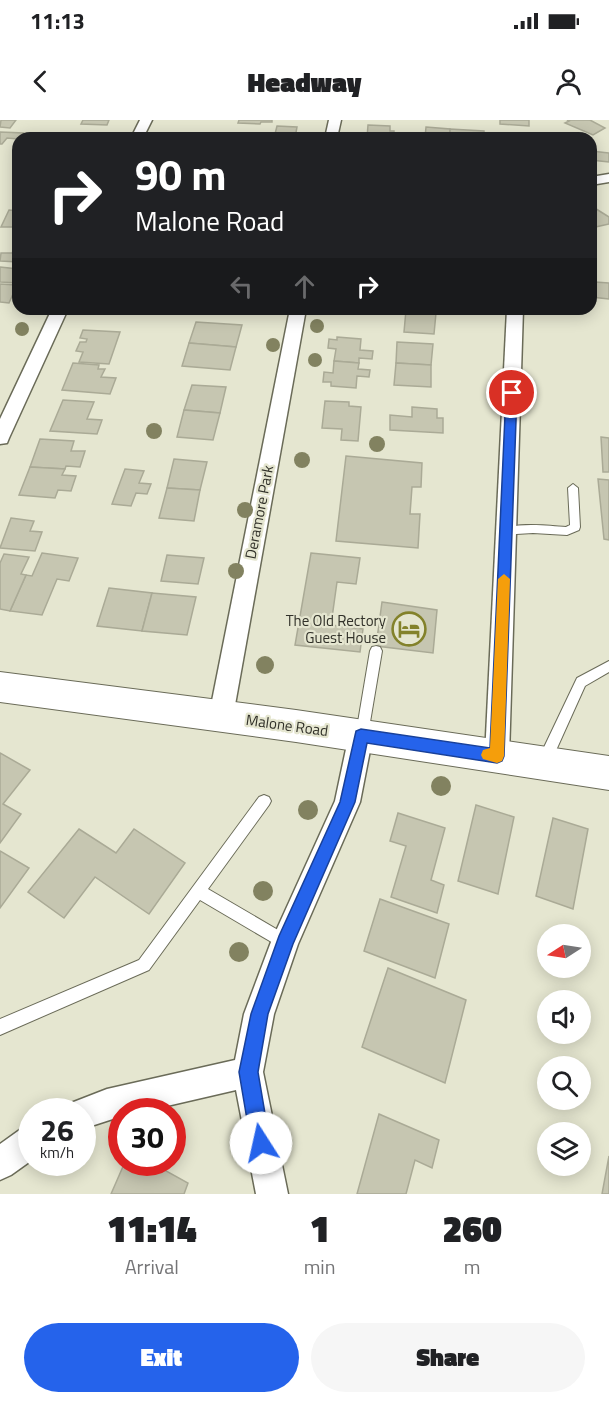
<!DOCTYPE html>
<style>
body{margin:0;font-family:"Titillium Web",sans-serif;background:#f6f6f6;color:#202124;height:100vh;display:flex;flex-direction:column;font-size:22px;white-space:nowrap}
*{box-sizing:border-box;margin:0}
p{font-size:20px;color:#757577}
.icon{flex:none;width:33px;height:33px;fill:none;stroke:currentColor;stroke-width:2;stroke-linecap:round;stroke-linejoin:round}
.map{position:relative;height:1074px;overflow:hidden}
.drawer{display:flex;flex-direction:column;background:#fff;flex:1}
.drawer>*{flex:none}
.banner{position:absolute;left:12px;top:12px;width:585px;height:183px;border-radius:18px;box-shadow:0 3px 15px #0003;background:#202124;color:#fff;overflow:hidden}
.needle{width:39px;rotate:258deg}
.fabs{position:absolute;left:537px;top:804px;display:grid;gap:12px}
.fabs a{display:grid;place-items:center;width:54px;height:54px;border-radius:50%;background:#fff;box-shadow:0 3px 15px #0003;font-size:30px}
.speed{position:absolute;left:18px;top:978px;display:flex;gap:12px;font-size:30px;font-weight:700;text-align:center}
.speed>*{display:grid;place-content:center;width:78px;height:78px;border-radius:50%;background:#fff;box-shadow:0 3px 15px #0003;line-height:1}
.speed small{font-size:15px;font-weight:400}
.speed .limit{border:9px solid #d22;background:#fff;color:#111}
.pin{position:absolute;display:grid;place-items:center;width:51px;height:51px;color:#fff;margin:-26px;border:3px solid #fff;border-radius:50%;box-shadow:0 2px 6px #0007}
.me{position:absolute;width:66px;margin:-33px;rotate:350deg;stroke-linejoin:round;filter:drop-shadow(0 0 4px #0008)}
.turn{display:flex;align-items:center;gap:21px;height:126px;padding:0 24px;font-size:27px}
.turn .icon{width:78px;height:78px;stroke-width:2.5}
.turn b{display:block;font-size:42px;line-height:51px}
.lanes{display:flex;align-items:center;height:57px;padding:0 24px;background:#0003;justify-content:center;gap:30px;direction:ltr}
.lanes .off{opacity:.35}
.eta{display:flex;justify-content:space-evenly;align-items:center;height:102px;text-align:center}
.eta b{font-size:36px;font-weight:800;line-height:42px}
.action{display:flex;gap:12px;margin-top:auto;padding:12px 24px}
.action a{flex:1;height:69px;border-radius:36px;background:#2563eb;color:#fff;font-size:24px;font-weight:800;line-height:69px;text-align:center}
.action a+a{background:#f6f6f6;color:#202124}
.status{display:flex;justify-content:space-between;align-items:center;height:42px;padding:0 30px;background:#fff;direction:ltr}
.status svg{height:16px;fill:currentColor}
header{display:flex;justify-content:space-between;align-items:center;height:78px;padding:0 24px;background:#fff;font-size:27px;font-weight:800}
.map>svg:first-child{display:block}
.building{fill:#c6c6b1;stroke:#aaaa96;stroke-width:1.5}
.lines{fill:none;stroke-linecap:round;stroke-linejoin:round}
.lane-casing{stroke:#6a6b58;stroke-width:2}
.street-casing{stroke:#6a6b58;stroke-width:3}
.secondary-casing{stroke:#6a6b58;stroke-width:2}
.lane{fill:#fff;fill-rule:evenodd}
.street{fill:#fff;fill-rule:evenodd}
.secondary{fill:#fff;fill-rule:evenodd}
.tree{fill:#828260}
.route{fill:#2563eb;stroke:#184099;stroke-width:1.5}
.slow{fill:#f59e0b}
.labels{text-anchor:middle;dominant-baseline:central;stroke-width:4.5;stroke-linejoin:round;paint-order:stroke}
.street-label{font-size:15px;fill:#313129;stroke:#e5e6d0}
.poi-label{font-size:15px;fill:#313129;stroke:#e5e6d0;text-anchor:end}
</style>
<div class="status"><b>11:13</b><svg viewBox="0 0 49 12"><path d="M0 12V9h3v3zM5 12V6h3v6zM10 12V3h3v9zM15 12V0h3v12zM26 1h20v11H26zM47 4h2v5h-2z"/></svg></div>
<header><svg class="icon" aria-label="back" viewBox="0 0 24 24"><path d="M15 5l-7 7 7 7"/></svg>Headway<svg class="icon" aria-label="person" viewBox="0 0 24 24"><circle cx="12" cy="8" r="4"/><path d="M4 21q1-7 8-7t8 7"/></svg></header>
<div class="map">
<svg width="609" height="1074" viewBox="0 0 609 1074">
<rect width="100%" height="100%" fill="#e5e6d0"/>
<g class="building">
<path d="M1 0H16L10 8 0 7Z"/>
<path d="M83 0H109L107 5 81 4Z"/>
<path d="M239 0H272V2H261L260 4 238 3Z"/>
<path d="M500 0H529V6L500 4Z"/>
<path d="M567 0H590L605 8 593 15 565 3 569 1Z"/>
<path d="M368 5 390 6V11H394V17L367 18Z"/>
<path d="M277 6 297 7 295 18H274Z"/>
<path d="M426 7 450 9V18H417H425Z"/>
<path d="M450 9 484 11V18H450Z"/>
<path d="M0 12 23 13 18 19 7 18 2 24H0Z"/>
<path d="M174 13 215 15 214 18H172Z"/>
<path d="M591 31 609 33V42L591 40Z"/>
<path d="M593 87 609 97V104L591 108Z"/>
<path d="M9 90 18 91V107H1Z"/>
<path d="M18 122V142L0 141 1 133H12Z"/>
<path d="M0 147 18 149V163L0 162Z"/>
<path d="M595 162 609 163V179L591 177V165L596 166Z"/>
<path d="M0 164 17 165 9 183 0 182Z"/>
<path d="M406 190 436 193 434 214 404 212Z"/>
<path d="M196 202 242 205 236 227 189 223Z"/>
<path d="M83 210 120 212 109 244 79 242 83 232 76 231 80 222H86L87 219 80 218Z"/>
<path d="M337 217 361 219 360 230 373 231 372 239 359 238V243L334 241 336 229 328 228 329 219 337 220Z"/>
<path d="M397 222 433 224 431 245 396 243Z"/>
<path d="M189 223 236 227 230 250 182 246Z"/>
<path d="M334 241 359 243 358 249 370 250 369 257 357 256 356 268 331 266V262H323L324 252 333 253Z"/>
<path d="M73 243 99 245 98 249H105L101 257 116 258 110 274 62 270Z"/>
<path d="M396 243 431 245V267L394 265Z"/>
<path d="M192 265 226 267 220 293 184 290Z"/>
<path d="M63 280 94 282 87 299 102 300 97 314 50 311Z"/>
<path d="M325 281 349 282V286L361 287 358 321 341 320 342 309 322 308Z"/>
<path d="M412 287 437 289V298H443V313L390 310V295L412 297Z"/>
<path d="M184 290 220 293 213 320 177 317Z"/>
<path d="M601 317 609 318V352H603Z"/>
<path d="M40 319 74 321 71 331H85L80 347 66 346 65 349 30 347Z"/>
<path d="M346 336 422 343 421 367H412L410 394H420L418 428 336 421Z"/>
<path d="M174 339 207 342 200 370 167 368Z"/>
<path d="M30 347 65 349 62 355 76 356 71 371 58 370 55 378 19 375Z"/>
<path d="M125 349 144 351 139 363 151 364 147 374 136 373 131 386 112 384Z"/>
<path d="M598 359 609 360V420L604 419Z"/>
<path d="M167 368 200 370 194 401 159 398Z"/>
<path d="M11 398 34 401 30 411 42 412 35 431 0 428Z"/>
<path d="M42 433 78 438 69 461 57 459 42 495 10 491 26 455 32 456Z"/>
<path d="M311 433 360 438 356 464 337 462 331 505 363 509 360 532 295 525Z"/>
<path d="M4 434 29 437 21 454 26 455 10 491 0 489V443Z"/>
<path d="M167 435 204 438 198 464 161 461Z"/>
<path d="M109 468 152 473 142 511 97 506Z"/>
<path d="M152 473 196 477 187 515 142 511Z"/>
<path d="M382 482 437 490 433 533 376 526Z"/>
<path d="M0 633 30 650 3 684 21 694 0 723Z"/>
<path d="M476 685 514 697 498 774 458 761Z"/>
<path d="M398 693 445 708 431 760 444 765 437 793 391 777 406 726 390 721Z"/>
<path d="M553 698 588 709 573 789 536 776Z"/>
<path d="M79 709 116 733 134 709 185 743 149 794 95 757 64 798 28 772Z"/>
<path d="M0 731 29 748 0 788Z"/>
<path d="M380 779 449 804 435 858 364 831Z"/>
<path d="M388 848 466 880 445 963 362 927Z"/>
<path d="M379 994 439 1020 432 1048 415 1040 406 1074H357Z"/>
<path d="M609 1036V1074H602Z"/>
<path d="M125 1042H150L188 1063 184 1074H111Z"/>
</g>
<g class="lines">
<defs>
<g id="lane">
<path d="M573 364 578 368 580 407 579 410 567 415 533 413 502 415 501 412C511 401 550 406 566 407L570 405 568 368Z"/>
<path d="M376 526 380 527 382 531 368 614 367 618 362 620 357 618 356 614 370 531 372 527Z"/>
<path d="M609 541V552L585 566 549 646 544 648 539 646 537 642 577 558Z"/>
<path d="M264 675 269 677 271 681 269 685 208 769 290 817 292 822 290 827 285 829 280 827 200 780 149 850 0 915V899L139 840 259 677Z"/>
</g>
<g id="street">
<path d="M140 0H152L143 18H131Z"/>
<path d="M329 0H341L337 18H325Z"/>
<path d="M609 54V62L591 65V57Z"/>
<path d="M52 189H68L9 318 7 323 0 324V299Z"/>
<path d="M290 189H306L233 596 229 603 221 606 213 603 209 596Z"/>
<path d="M507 189H523L509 636 506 644 497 647 488 644 485 636Z"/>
<path d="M361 604 369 607 373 615 360 682 298 824 274 894 263 952 288 1074H256L236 970 141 992H122V996L82 1009V992H68L71 983 107 969 235 940 244 894 271 822 335 681 349 615 353 607Z"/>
<path d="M32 1005V1040L11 1055 0 1060V1024L21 1009Z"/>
</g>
<path id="secondary" d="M0 552 296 590 609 636V670L296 622 0 582Z"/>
</defs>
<use href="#lane" class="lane-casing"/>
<use href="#street" class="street-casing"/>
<use href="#secondary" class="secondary-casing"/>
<use href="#lane" class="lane"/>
<use href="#street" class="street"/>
<use href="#secondary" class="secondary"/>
</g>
<g class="tree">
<circle cx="317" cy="206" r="7"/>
<circle cx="22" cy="209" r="7"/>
<circle cx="273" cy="225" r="7"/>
<circle cx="315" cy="240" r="7"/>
<circle cx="154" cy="311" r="8"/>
<circle cx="377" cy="324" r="8"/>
<circle cx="302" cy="340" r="8"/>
<circle cx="245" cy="390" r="8"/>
<circle cx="236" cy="451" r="8"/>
<circle cx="265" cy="545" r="9"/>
<circle cx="441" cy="666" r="10"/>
<circle cx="308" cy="690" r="10"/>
<circle cx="263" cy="771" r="10"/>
<circle cx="239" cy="832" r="10"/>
</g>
<path class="route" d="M512 270 517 273 504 636 502 641 497 643 367 623 355 682 293 824 268 894 258 952 270 1023 267 1030 261 1032 254 1030 251 1023 239 952 251 894 279 816 340 682 356 611 361 609 490 628 506 273Z"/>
<path class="slow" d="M504 454 510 459 504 636 502 641 497 643 483 639 481 635 483 630 490 628 498 459Z"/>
<defs>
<symbol id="hotel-ring" viewBox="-11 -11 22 22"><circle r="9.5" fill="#e5e6d0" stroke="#83822b" stroke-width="1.5"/><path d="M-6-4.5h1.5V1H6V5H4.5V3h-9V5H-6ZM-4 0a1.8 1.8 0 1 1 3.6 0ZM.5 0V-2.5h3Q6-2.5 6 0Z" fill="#83822b"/></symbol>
</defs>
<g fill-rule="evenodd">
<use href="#hotel-ring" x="390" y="490" width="38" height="38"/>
</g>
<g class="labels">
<g class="street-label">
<text transform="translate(259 392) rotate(-79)">Deramore Park</text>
<text transform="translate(287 605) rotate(8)">Malone Road</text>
</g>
<g class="poi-label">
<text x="386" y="500">The Old Rectory<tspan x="386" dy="17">Guest House</tspan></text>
</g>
</g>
</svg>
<div class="fabs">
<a><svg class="needle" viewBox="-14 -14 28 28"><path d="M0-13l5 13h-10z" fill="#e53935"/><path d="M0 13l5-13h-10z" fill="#757577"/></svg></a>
<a><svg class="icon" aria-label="sound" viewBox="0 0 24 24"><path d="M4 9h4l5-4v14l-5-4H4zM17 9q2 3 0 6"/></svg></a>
<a><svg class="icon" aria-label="search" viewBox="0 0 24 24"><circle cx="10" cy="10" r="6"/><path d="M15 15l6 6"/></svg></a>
<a><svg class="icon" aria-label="layers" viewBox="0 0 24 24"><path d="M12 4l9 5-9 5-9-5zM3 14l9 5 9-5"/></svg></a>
</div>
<div class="speed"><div>26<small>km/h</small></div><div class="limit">30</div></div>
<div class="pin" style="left:512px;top:273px;background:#d93025"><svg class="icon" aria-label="arrive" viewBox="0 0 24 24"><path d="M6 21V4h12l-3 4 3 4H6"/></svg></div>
<svg class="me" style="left:261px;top:1023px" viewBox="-20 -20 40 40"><circle r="19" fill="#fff"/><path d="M0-13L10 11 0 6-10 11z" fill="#2563eb"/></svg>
<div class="banner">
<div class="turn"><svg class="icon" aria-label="right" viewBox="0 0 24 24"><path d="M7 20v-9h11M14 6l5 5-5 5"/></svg><div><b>90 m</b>Malone Road</div></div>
<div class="lanes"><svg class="icon off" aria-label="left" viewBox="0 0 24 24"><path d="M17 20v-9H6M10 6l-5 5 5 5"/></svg><svg class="icon off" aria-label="ahead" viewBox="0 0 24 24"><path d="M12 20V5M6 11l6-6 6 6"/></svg><svg class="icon" aria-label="right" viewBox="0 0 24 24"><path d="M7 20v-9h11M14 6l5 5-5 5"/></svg></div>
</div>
</div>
<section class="drawer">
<div class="eta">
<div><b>11:14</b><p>Arrival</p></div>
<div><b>1</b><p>min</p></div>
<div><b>260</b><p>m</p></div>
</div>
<div class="action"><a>Exit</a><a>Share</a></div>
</section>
